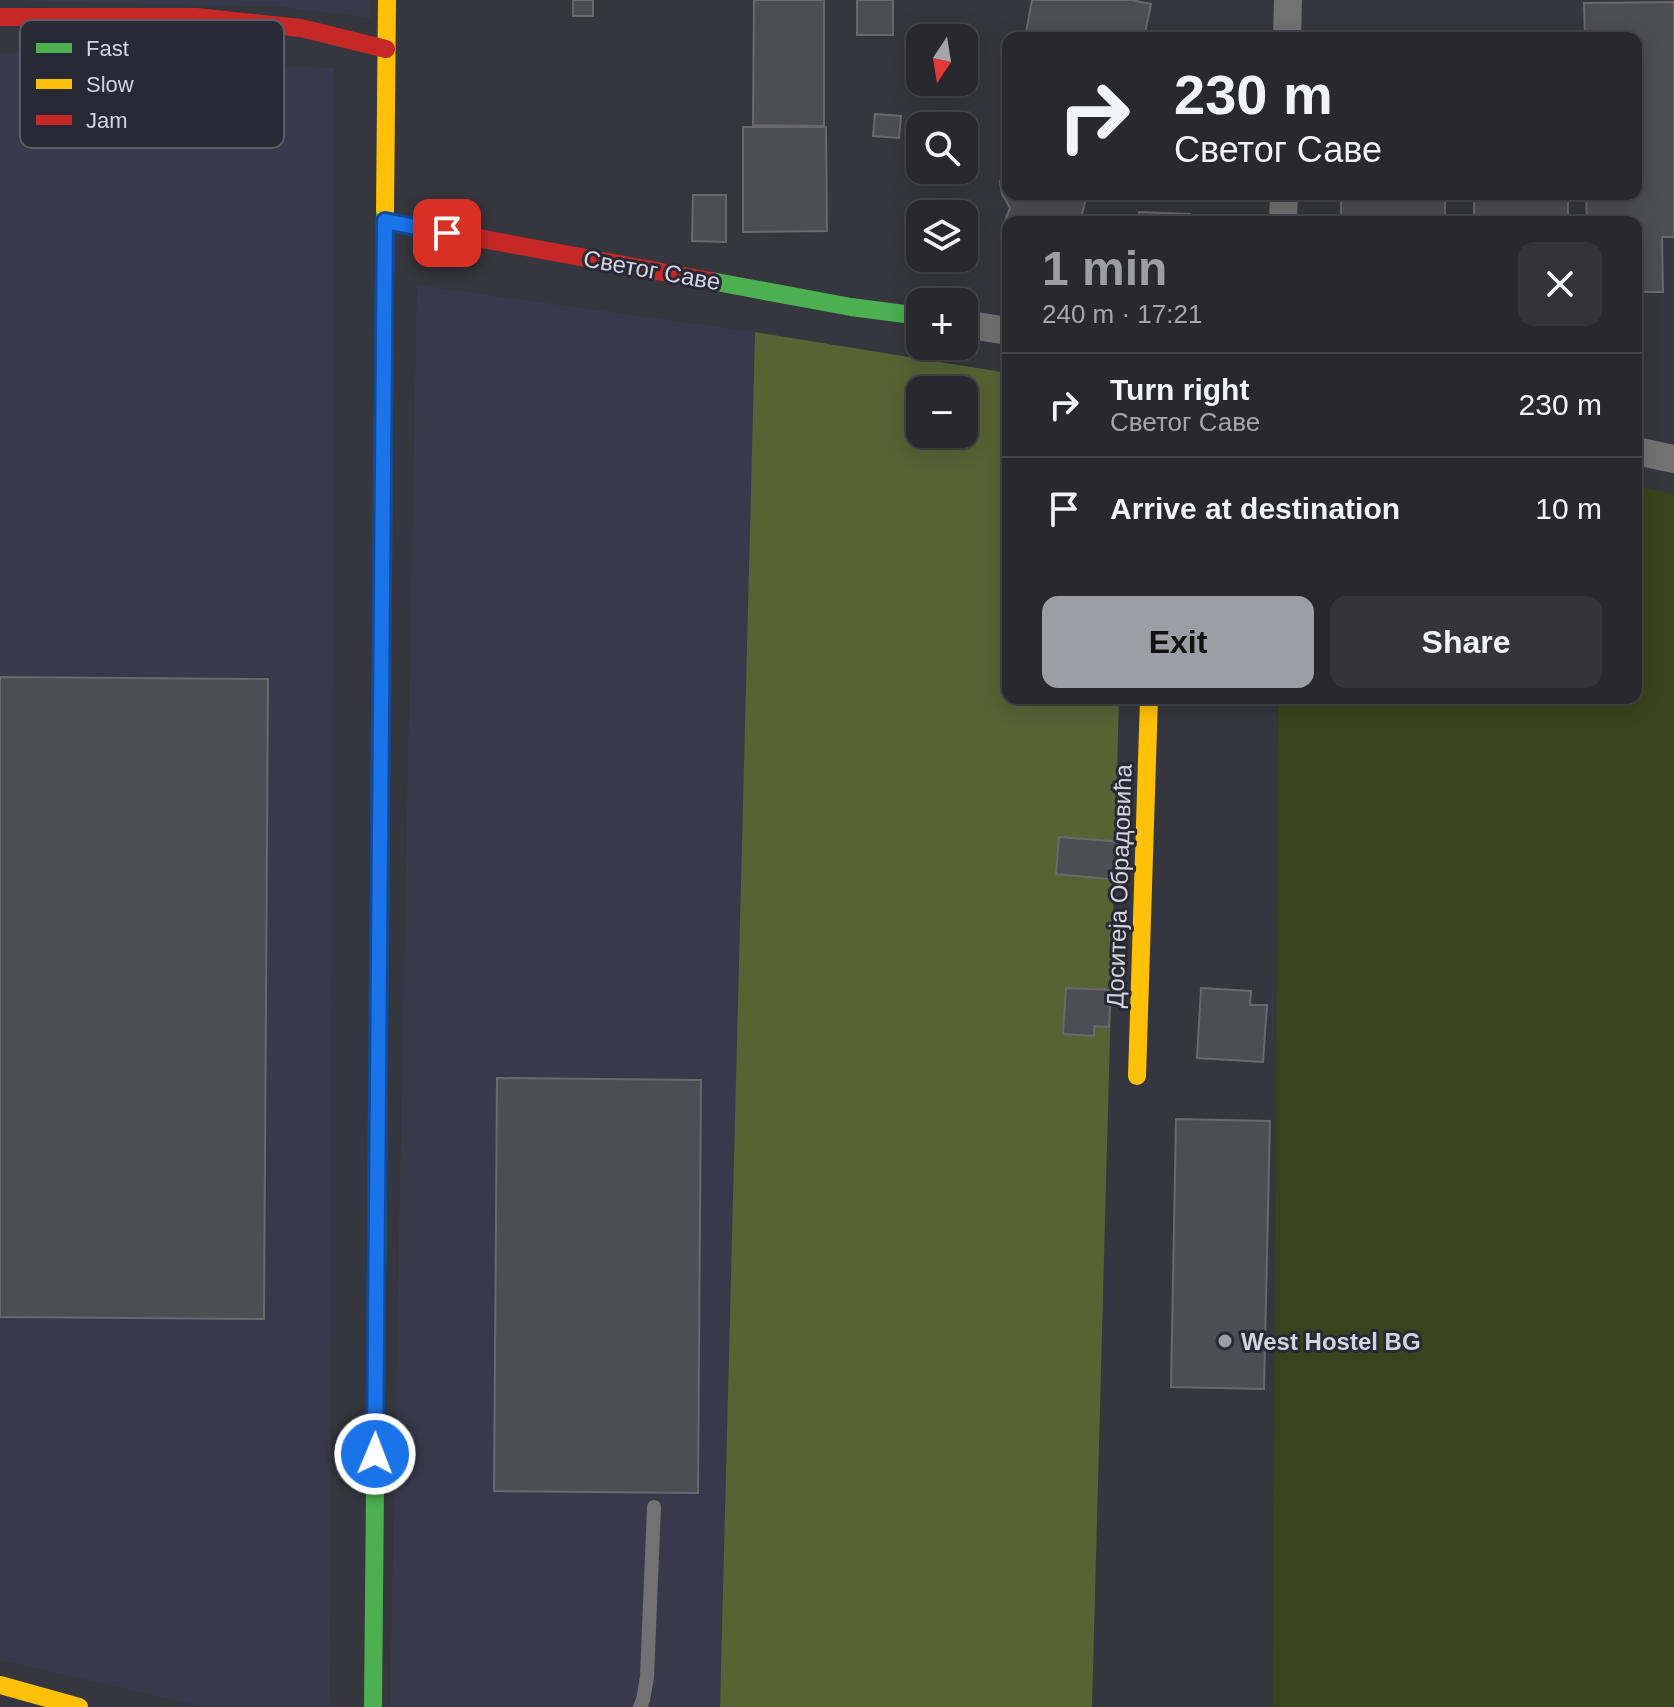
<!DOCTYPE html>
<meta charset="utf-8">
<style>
body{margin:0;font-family:Helvetica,sans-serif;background:#34343a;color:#f1f3f6;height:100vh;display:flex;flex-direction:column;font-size:30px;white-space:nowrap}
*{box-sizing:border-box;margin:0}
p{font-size:26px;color:#a5a6aa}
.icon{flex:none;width:44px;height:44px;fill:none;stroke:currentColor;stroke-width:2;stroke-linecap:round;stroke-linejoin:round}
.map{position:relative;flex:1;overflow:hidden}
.drawer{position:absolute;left:1002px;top:216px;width:640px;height:488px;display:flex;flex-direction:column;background:#28282e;border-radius:16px;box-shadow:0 4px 20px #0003,0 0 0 2px #44444a}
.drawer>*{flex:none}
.guide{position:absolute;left:1002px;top:32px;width:640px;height:168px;border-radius:16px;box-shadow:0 4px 20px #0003,0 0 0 2px #44444a;background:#28282e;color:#f1f3f6;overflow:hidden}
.needle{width:52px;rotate:192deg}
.controls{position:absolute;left:906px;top:24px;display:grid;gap:16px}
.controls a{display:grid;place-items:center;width:72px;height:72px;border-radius:16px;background:#28282e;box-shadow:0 4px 20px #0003,0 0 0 2px #44444a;font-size:40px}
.pin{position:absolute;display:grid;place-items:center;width:68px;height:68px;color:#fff;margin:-34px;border-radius:16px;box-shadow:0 4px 12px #0006}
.me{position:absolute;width:88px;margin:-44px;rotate:1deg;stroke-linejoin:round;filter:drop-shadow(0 0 6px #0008)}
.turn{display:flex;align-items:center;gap:28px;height:168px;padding:0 40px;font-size:36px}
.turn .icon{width:104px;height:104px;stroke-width:2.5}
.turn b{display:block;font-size:56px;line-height:68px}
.round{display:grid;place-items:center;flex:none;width:84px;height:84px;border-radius:16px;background:#34343a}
.headline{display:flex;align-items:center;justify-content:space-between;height:136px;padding:0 40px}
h1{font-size:48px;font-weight:700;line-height:60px;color:#9d9da5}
.button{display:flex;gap:16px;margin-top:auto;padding:16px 40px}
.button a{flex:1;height:92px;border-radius:16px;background:#9d9da5;color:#111;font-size:32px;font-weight:700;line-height:92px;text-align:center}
.button a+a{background:#34343a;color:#f1f3f6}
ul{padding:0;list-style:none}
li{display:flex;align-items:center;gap:24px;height:104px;padding:0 40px;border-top:2px solid #44444a}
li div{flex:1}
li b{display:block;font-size:30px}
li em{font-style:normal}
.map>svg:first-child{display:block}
.built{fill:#39394c}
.green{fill:#3a441c}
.forest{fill:#586334;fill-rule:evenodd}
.building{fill:#4d4d54;stroke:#68686e;stroke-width:2}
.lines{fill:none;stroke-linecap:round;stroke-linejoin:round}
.lane{stroke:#727272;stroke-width:14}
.street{stroke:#727272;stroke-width:28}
.fast{stroke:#4caf50;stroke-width:18}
.slow{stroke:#ffc107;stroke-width:18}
.jam{stroke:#c62828;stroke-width:18}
.route-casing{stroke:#114b97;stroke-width:20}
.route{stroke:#1a73e8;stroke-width:14}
.poi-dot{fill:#9d9da5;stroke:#292936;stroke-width:3}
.labels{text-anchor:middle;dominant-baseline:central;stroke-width:6;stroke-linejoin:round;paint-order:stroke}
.street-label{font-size:24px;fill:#d4d4dd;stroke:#292936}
.poi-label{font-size:24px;font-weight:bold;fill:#d4d4dd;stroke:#292936;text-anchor:start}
.key{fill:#292936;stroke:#5c5c68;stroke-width:2}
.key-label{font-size:22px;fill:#d4d4dd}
</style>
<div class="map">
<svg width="1674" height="1707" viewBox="0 0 1674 1707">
<rect width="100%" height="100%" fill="#36363e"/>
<g class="built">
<path d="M0 0H371V18L281 7Z"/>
<path d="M0 53 334 68 330 1707H204L0 1660Z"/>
<path d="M417 285 755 332 720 1707H390Z"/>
</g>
<path class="green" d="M1636 486 1674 494V1707H1273L1278 698H1636Z"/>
<path class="forest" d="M755 332 1008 373V698H1119L1092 1707H720ZM920 390H964V434H920Z"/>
<g class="building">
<rect x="573" y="0" width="20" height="16"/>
<path d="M754 0H824V126L753 125Z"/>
<rect x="857" y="0" width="36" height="35"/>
<path d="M1032 0H1131L1151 4 1144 38H1025Z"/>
<path d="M1674 2V237H1662L1663 292H1636V222H1587L1586 194H1636V38H1585L1584 3Z"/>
<path d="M875 114 901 116 899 138 873 136Z"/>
<path d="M743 127H826L827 231 743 232Z"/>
<path d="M1006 161H1008V194H1087L1080 222H1008V231L1002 228 1010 208 1002 194 1000 182Z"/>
<rect x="1341" y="194" width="104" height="28"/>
<rect x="1474" y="194" width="94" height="28"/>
<path d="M693 195H726V242L692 241Z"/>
<path d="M1139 212 1190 214 1189 222H1138Z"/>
<path d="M0 677 268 679 264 1319 0 1317Z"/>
<path d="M1059 837 1123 842 1120 880 1056 874Z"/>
<path d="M1066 988 1111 990 1109 1027 1094 1026V1036L1063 1034Z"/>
<path d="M1201 988 1251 991 1250 1005H1267L1263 1062 1197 1058Z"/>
<path d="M497 1078 701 1080 698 1493 494 1491Z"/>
<path d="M1176 1119 1270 1121 1264 1389 1171 1387Z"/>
</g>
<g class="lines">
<path class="lane" d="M640 1707 643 1700 647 1677 654 1507"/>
<g class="street">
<path d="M1287 38 1288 0"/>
<path d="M1283 222 1284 194"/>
<path d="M964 324 1008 331"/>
<path d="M1636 451 1674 459"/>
</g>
<g class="fast">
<path d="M711 281 851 307 920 316"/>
<path d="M381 715 385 210"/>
<path d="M373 1707 377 1270"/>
</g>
<g class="slow">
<path d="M385 210 387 0"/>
<path d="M1137 1076 1149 698"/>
<path d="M377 1270 381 715"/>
<path d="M0 1685 79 1707"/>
</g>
<g class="jam">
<path d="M0 17H196L301 28 386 49"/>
<path d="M385 221 711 281"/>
</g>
</g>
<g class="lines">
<defs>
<path id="route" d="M375 1454 385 221 447 233"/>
</defs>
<use href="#route" class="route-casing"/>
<use href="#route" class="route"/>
</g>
<circle class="poi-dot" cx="1225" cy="1341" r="8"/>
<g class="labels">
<g class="street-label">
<text transform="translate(652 270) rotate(10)">Светог Саве</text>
<text transform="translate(1119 886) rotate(-88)">Доситеја Обрадовића</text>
</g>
<g class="poi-label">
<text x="1241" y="1341">West Hostel BG</text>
</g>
</g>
<rect x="20" y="20" width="264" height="128" rx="12" class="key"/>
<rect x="36" y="43" width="36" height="10" fill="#4caf50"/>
<rect x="36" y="79" width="36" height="10" fill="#ffc107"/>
<rect x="36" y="115" width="36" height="10" fill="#c62828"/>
<g class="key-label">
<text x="86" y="56">Fast</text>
<text x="86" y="92">Slow</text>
<text x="86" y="128">Jam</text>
</g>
</svg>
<div class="controls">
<a><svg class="needle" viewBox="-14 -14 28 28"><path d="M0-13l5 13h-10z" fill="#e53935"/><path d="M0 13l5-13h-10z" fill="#a5a6aa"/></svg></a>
<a><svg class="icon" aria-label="search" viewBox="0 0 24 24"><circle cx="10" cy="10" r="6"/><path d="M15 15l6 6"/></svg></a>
<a><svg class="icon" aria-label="layers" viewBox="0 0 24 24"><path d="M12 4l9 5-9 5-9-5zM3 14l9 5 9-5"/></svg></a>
<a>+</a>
<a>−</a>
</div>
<div class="pin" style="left:447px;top:233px;background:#d93025"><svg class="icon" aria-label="arrive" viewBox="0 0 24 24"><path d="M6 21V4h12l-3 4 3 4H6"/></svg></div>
<svg class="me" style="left:375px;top:1454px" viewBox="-20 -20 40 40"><circle r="17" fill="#1a73e8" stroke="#fff" stroke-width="3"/><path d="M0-11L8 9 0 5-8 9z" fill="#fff"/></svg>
<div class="guide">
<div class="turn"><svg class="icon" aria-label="right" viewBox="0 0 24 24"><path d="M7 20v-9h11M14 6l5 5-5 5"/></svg><div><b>230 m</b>Светог Саве</div></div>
</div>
<section class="drawer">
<div class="headline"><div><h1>1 min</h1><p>240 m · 17:21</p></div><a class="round"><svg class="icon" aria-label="close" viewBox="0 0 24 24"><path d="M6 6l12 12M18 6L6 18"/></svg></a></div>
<ul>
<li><svg class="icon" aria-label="right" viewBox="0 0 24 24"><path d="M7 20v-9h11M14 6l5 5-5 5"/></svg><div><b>Turn right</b><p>Светог Саве</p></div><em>230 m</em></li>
<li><svg class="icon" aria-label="arrive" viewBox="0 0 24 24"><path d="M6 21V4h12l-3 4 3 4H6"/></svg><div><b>Arrive at destination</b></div><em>10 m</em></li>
</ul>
<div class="button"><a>Exit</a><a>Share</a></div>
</section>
</div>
